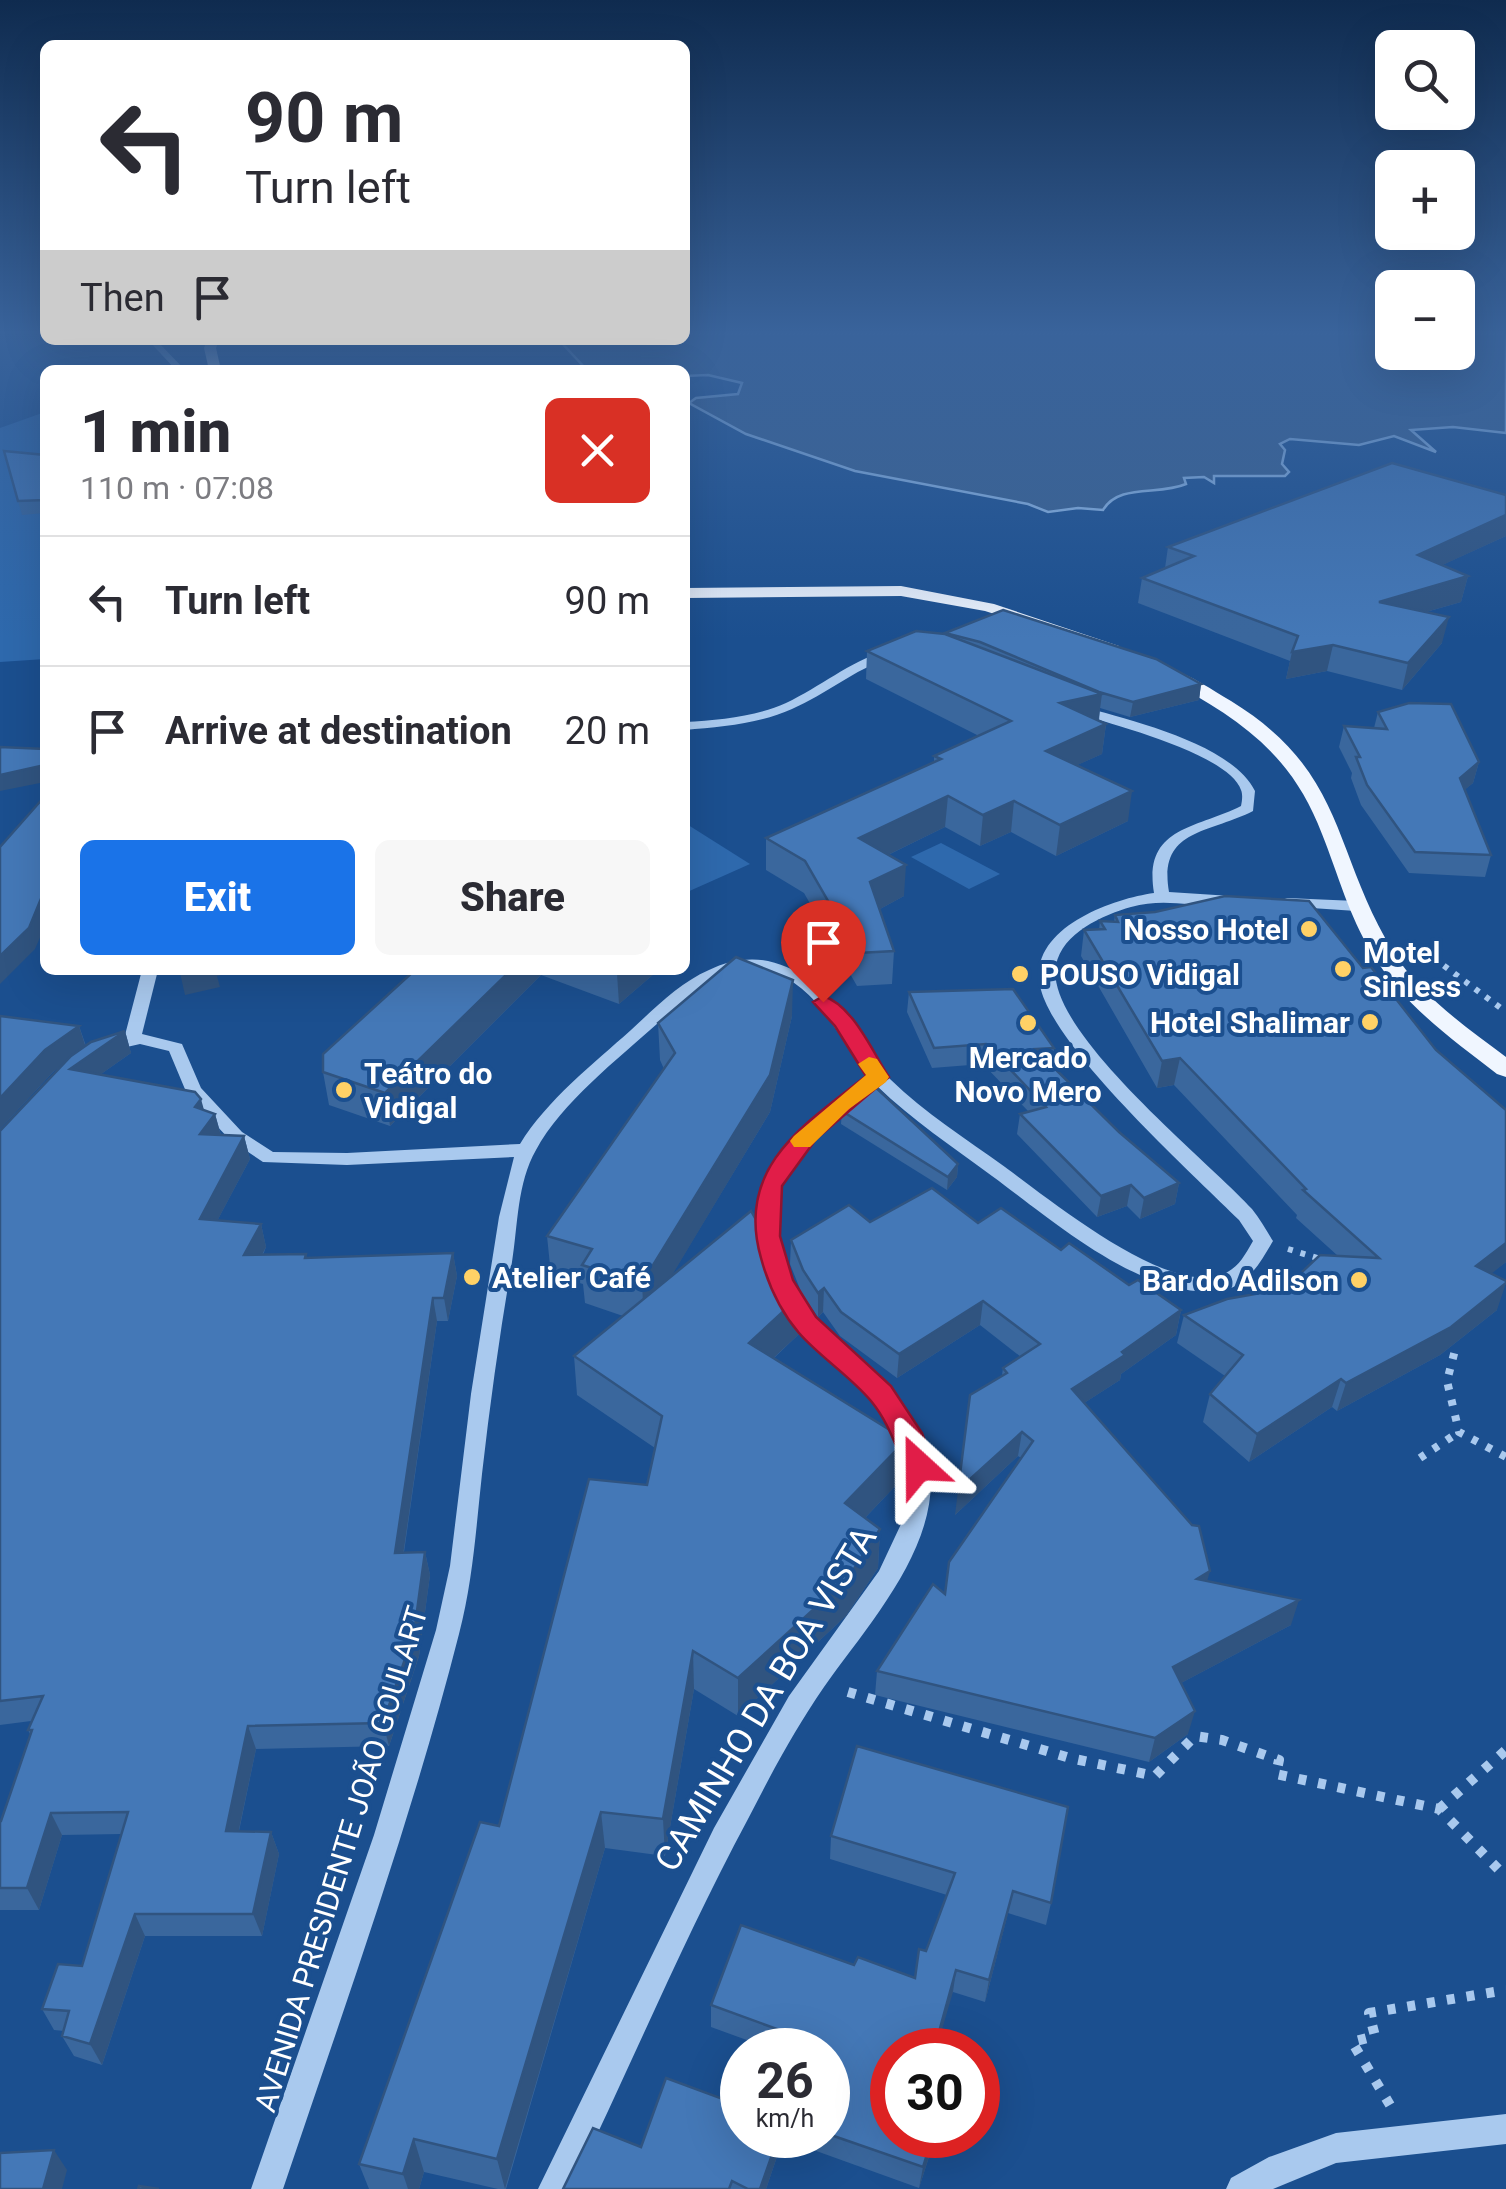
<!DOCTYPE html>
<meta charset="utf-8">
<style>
body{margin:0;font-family:Roboto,sans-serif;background:#f7f7f7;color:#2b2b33;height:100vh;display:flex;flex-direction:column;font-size:38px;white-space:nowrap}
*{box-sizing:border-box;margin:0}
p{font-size:32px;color:#7c7c81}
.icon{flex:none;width:55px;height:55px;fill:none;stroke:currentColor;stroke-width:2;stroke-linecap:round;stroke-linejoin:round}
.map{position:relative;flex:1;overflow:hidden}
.sheet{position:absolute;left:40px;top:365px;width:650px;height:610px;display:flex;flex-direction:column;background:#fff;border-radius:15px;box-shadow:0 10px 40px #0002}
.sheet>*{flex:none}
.hud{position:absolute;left:40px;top:40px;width:650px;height:305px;border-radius:15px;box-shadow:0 10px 40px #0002;background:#fff;color:#2b2b33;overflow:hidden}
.tools{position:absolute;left:1375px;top:30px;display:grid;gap:20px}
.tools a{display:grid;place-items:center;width:100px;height:100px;border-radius:15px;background:#fff;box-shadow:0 10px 40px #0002;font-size:50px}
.speed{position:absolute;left:720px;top:2028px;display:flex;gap:20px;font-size:50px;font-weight:700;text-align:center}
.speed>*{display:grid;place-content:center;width:130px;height:130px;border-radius:50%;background:#fff;box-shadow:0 10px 40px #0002;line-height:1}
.speed small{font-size:25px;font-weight:400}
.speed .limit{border:15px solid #d22;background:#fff;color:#111}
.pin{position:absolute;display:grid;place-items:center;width:85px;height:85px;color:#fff;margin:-102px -42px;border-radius:50% 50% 50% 0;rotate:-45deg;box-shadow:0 0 10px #0007}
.pin .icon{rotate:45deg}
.me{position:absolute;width:110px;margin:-55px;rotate:336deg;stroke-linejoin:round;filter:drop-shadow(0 0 8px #0008)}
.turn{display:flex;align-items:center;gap:35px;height:210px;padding:0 40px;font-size:45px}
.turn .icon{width:130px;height:130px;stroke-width:2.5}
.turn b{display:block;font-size:70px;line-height:85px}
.then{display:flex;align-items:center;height:95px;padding:0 40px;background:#0003;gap:20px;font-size:38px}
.round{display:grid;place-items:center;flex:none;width:105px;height:105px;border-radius:15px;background:#f7f7f7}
.summary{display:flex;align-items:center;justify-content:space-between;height:170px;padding:0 40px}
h1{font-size:60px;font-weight:800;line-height:75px}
.primary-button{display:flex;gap:20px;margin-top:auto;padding:20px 40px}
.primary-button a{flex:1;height:115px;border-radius:15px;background:#1a73e8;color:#fff;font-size:40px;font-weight:800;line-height:115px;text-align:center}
.primary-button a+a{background:#f7f7f7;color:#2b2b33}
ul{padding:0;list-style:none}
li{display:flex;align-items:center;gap:30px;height:130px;padding:0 40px;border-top:2px solid #e1e1e2}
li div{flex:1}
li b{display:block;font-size:38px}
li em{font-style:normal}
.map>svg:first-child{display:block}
.green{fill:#2e69ad}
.water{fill:#3c6290;stroke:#9cc4f0;stroke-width:2.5}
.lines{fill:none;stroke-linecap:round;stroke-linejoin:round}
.path-far3{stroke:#a9c9ee;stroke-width:5;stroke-dasharray:4 6;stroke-linecap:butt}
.path-far2{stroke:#a9c9ee;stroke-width:6;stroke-dasharray:5 8;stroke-linecap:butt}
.path-far1{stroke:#a9c9ee;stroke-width:8;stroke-dasharray:6 10;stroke-linecap:butt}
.path{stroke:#a9c9ee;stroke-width:10;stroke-dasharray:8 12;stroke-linecap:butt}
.minor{fill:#a9c9ee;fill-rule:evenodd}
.major{fill:#f0f6ff;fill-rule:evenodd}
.wall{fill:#3a679d}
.shaded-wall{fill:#305480}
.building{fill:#4478b7;stroke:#305480;stroke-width:2.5}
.route{fill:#e11d48;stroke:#92132f;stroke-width:2.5}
.slow{fill:#f59e0b}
.poi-dot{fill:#ffd166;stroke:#1b4f8f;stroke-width:4}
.labels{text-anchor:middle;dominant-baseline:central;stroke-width:8;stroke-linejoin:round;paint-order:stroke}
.poi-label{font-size:30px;font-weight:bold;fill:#fff;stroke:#1b4f8f;text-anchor:start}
.street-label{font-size:30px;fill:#fff;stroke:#1b4f8f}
.near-street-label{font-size:35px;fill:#fff;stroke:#1b4f8f}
</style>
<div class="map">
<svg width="1506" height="2189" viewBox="0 0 1506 2189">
<rect width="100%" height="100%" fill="#1b4f8f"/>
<g class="green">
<path d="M45 412V659L0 662V428Z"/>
<path d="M685 823 750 864 685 893Z"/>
<path d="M941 843 1000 874 969 889 911 857Z"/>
</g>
<path class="water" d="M685 333H1392V352H1458V333H1506V433L1453 427 1411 430 1436 452 1394 436 1359 445 1290 439 1280 444 1285 450 1282 464 1289 472 1285 476H1214V483L1204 477 1184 478 1186 484C1158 496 1119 483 1103 510L1078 508 1048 512 1028 504 855 471 746 434 689 403 696 398 738 394 742 383 708 375 685 376V370H587L559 340H685Z"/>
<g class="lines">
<path class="path-far3" d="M1422 950 1426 953"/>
<g class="path-far2">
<path d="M1423 950 1506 1012"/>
<path d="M1288 1249 1324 1260"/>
</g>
<g class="path-far1">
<path d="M1446 1341 1455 1350 1447 1381 1459 1432 1506 1457"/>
<path d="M1420 1458 1459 1432"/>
</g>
<g class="path">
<path d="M848 1692 1070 1758 1155 1776 1195 1736 1222 1740 1279 1760 1276 1774 1439 1809 1506 1877"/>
<path d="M1439 1809 1506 1750"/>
<path d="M1390 2105 1352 2042 1375 2036 1369 2013 1506 1990"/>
</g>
<g class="minor">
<path d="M148 340H156L185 370H176Z"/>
<path d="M885 651 889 652V658C854 670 826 694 792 709 759 724 721 727 685 730V722C719 720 755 717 786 703 820 687 849 662 885 651Z"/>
<path d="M1080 706C1129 720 1231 743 1255 791L1253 811C1208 834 1158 829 1169 892L1231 896 1239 901 1236 904C1201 910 1168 896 1131 907 1103 915 1062 933 1056 965 1043 1030 1210 1162 1252 1209 1260 1219 1266 1230 1273 1241 1258 1266 1245 1291 1212 1292 1134 1293 1051 1219 992 1176 953 1147 912 1120 877 1086 808 1138 758 1170 786 1264L783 1269H769L766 1264C760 1242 755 1218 759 1195 769 1147 831 1103 868 1076 850 1054 838 1029 820 1007 763 939 710 976 658 1023 618 1059 561 1103 536 1150 517 1183 518 1225 512 1262 500 1332 490 1403 482 1474 476 1528 473 1581 459 1634 411 1822 345 2005 283 2189H251L374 1835 436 1630 450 1566 471 1394 499 1217 514 1157 347 1165 263 1162 230 1140 187 1094 169 1051 140 1044 105 1052 97 1047 99 1043 125 1035 142 970H158L142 1034 182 1044 201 1088 242 1132 273 1152 347 1153 520 1144C547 1100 593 1064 631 1030 655 1008 679 983 709 970 727 961 748 957 768 961 832 975 848 1038 890 1079 925 1113 966 1139 1005 1167 1049 1199 1162 1291 1217 1276 1237 1271 1243 1258 1253 1241L1239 1220C1191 1172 1053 1048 1040 986 1028 929 1111 899 1154 893 1143 827 1195 829 1241 806 1242 801 1243 795 1241 790 1229 754 1111 724 1076 713V707Z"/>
<path d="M1287 898 1356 901 1364 906 1356 911 1282 906 1279 903 1282 900Z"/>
<path d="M788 1286 795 1288C801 1299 807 1310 815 1320 855 1366 922 1400 930 1467 940 1547 867 1626 824 1687 795 1729 771 1774 748 1819 683 1940 631 2066 571 2189H538L714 1828 789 1696 879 1571 902 1522 908 1494V1465L895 1428 866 1394 801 1330 778 1293 781 1288Z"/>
<path d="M1506 2114V2144L1336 2163 1273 2189H1226L1231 2178 1269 2157 1336 2133Z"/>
</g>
<g class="major">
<path d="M207 340H219L216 348 221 370H209L204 348Z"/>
<path d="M901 586 994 604 1119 646 1111 651 985 611 901 596 685 598V588Z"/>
<path d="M1170 669C1191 675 1212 690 1231 701 1348 773 1331 851 1394 953 1421 996 1466 1027 1506 1057V1077L1497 1074C1452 1039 1402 1004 1372 953 1349 916 1338 874 1322 834 1291 752 1238 718 1164 678V670Z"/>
</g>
</g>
<g class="wall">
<path d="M4 451 45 455V513L22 515Z"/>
<path d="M1506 495V536L1442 565 1468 576 1461 602 1426 612 1442 643 1402 690 1327 671 1286 679 1290 661 1138 603 1142 578 1165 568 1168 547Z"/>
<path d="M945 633 1201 684 1199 700 1130 717 1100 708 1099 721 1106 724 1102 754 1077 765 1128 821 1056 856 1011 832 980 846 945 827 888 855 904 896 880 909 894 951 892 984 857 986 804 893 766 870V838L934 762V756L979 736 866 679 867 651Z"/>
<path d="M1378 712 1479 762 1473 783 1464 790 1491 855 1485 877 1409 873 1361 805 1351 778 1352 773 1339 747 1344 726 1374 728Z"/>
<path d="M1115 915 1363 968 1436 1050 1506 1110V1262L1491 1273 1497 1310 1440 1355 1337 1411 1332 1407 1249 1462 1203 1422 1210 1394 1225 1376 1177 1343 1184 1315 1284 1289 1338 1256 1296 1218 1297 1215 1174 1085 1157 1088 1081 956 1084 930H1099L1100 921 1114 922Z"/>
<path d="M415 970H655V973L619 1004 541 975 390 1126 329 1105 323 1072Z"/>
<path d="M909 992 1054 1048 1052 1065 1119 1132 1179 1183 1175 1204 1140 1219 1127 1206 1097 1217 1017 1134 1020 1114 1028 1111 983 1064 932 1068 907 1012Z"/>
<path d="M0 1016 79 1026 86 1046 125 1031 131 1053 101 1074 215 1114 221 1135 244 1136 250 1159 217 1221 261 1224 266 1247 263 1255 307 1258 453 1253 457 1276 448 1321H437L404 1552H425L430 1575 419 1656 389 1746 256 1749 239 1831 271 1832 279 1854 262 1936H145L102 2065 74 2056 62 2036 64 2031 54 2030 42 2009 82 1966 121 1834 62 1835 39 1910H0V1821H1L30 1734 28 1730 31 1721 0 1725V1131L62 1065 53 1072 0 1129Z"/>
<path d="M792 1016 770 1112 671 1276 800 1296 799 1334 774 1358 902 1479 865 1518 880 1529 878 1568 846 1616 738 1716 694 1689 665 1856 605 1848 506 2189H498L424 2172 419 2189H369L359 2164 499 1826 647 1485 655 1448 577 1395 574 1356 623 1316 585 1303 583 1284 551 1275 547 1236 664 1069 660 1060 658 1023Z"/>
<path d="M842 1111 958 1164 957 1177 947 1190 841 1124Z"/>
<path d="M870 1222 978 1223 1061 1250 1129 1285 1181 1310 1176 1335 1121 1374 1120 1380 1084 1403 1207 1581 1291 1625 1181 1683 1188 1734 1149 1762 875 1695 877 1671 945 1594 1021 1458 1018 1456 955 1515 1002 1375 1003 1368 1021 1357 980 1325 897 1378 840 1336 823 1312 818 1317 802 1294 790 1264 791 1240Z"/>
<path d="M831 1836 1051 1903 1046 1925 1008 1913 985 2002 953 1992 892 2050 936 2135 919 2188 783 2139 766 2189H563L641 2147 742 2135H828V2050H774L711 2027V2005L854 1965 915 1978 947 1895 830 1859Z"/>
</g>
<g class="shaded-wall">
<path d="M1506 515V536L1412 579 1418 555Z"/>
<path d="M1468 576 1461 602 1373 627 1379 602Z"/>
<path d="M1449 617 1442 643 1402 690 1408 663Z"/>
<path d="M1333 645 1327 671 1286 679 1292 652Z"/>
<path d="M1201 684 1199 700 1130 717 1133 702Z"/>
<path d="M1102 694 1098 724 1060 703Z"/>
<path d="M1106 724 1102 754 1042 781 1046 751Z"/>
<path d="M1479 762 1473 783 1454 799 1460 778Z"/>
<path d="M45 765V782L0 791V775Z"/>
<path d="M1132 791 1128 821 1056 856 1060 825Z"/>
<path d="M948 796 945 827 857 870 859 838Z"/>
<path d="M1014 801 1011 832 980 846 983 815Z"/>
<path d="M906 865 904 896 869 915 870 882Z"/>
<path d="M45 889V926L35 949 0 984V956Z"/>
<path d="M194 970H225L226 974 217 976 220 987 185 995 180 973Z"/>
<path d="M511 970H540L541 975 390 1126 385 1093Z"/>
<path d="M620 970H655V973L619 1004 617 973Z"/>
<path d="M793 980 792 1016 770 1112 644 1322 642 1283Z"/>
<path d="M79 1026 86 1048 53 1072 0 1129V1098L45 1050Z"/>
<path d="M125 1031 131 1053 77 1091 70 1069Z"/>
<path d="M1180 1058 1174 1085 1157 1088 1162 1061Z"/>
<path d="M201 1099 207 1121 195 1107Z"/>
<path d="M215 1114 221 1136 200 1134Z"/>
<path d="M244 1136 250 1159 206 1242 200 1219Z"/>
<path d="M958 1164 957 1177 947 1190 948 1177Z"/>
<path d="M1179 1183 1175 1204 1140 1219 1144 1198Z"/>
<path d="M1131 1185 1127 1206 1097 1217 1101 1196Z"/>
<path d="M261 1224 266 1247 250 1278 244 1255Z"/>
<path d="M1506 1243V1262L1466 1294 1476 1266Z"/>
<path d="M453 1253 457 1276 448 1321 444 1298Z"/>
<path d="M1506 1283 1497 1310 1440 1355 1337 1411 1346 1383Z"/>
<path d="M824 1288 823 1312 818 1317V1293Z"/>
<path d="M800 1296 799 1334 749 1381V1343Z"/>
<path d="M433 1298 437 1321 400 1576 395 1553Z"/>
<path d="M983 1301 980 1325 897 1378 899 1354Z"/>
<path d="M1181 1310 1176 1335 1121 1374 1120 1380 1067 1414 1072 1389Z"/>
<path d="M1341 1379 1332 1407 1249 1462 1257 1434Z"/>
<path d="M1022 1432 1018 1456 955 1515 958 1490Z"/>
<path d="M906 1440 902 1479 843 1541 845 1503Z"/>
<path d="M880 1529 878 1568 846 1616 738 1716V1678Z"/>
<path d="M425 1552 430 1575 419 1656 389 1746 383 1723Z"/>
<path d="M1210 1571 1203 1596 1197 1579Z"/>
<path d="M1299 1600 1291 1625 1166 1691 1173 1667Z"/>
<path d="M693 1651 694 1689 665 1856 663 1819Z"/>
<path d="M1195 1711 1188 1734 1149 1762 1155 1738Z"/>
<path d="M248 1726 256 1749 234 1853 226 1831Z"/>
<path d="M601 1812 605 1848 505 2189 497 2159Z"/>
<path d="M51 1813 62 1835 39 1910 27 1888Z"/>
<path d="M271 1832 279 1854 262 1936 253 1914Z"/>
<path d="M1013 1891 1008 1913 985 2002 989 1980Z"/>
<path d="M135 1914 145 1936 102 2065 90 2044Z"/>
<path d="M956 1970 953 1992 936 2050H934Z"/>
<path d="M779 2135H783V2139L766 2189H760Z"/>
<path d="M933 2135H936L919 2188 923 2167Z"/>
<path d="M414 2139 424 2172 419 2189H408L403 2174Z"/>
<path d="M54 2150 67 2170 62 2189H43Z"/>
</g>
<g class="building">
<path d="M160 364 162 370H90Z"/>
<path d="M4 451 45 455V500L18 501Z"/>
<path d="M1392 463 1506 495V515L1418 555 1468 576 1379 602 1449 617 1408 663 1333 645 1292 652 1298 636 1142 578 1194 556 1168 547Z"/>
<path d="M1003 610 1156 659 1201 684 1133 702 1099 692 980 642 945 633Z"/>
<path d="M916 631 945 634 1102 694 1060 703 1106 724 1046 751 1132 791 1060 825 1014 801 983 815 948 796 859 838 906 865 870 882 894 951 858 953 805 861 766 838 941 759 934 756 1011 721 867 651Z"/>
<path d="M1409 703 1451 704 1479 762 1460 778 1491 855 1415 852 1367 785 1356 757H1360L1344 726 1387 729 1378 712Z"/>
<path d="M0 747 45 749V765L0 775Z"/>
<path d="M45 796V889L29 928 0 956V847Z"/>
<path d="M1225 896 1309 901 1363 968 1371 967 1436 1050 1506 1110V1243L1476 1266 1506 1281V1283L1451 1327 1346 1383 1341 1379 1257 1434 1210 1394 1243 1355 1184 1315 1227 1299 1284 1289 1320 1255 1379 1258 1303 1190 1306 1189 1180 1058 1162 1061 1084 930 1105 929 1100 921 1118 922 1115 915 1155 912Z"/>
<path d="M736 957 793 980 770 1075 642 1283 582 1265 592 1249 547 1236 675 1053 658 1023Z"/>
<path d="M415 970H511L385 1093 323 1072V1054Z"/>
<path d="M1013 989 1054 1048 1035 1049 1119 1132 1179 1183 1144 1198 1131 1185 1101 1196 1020 1114 1046 1107 986 1044 934 1048 909 992Z"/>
<path d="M0 1016 79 1026 45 1050 0 1098Z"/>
<path d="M125 1031 70 1069 195 1092 201 1099 195 1107 215 1114 200 1134 244 1136 200 1219 261 1224 244 1255 306 1254 305 1258 453 1253 444 1298H433L395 1553 425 1552 414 1633 383 1723 248 1726 226 1831 271 1832 253 1914H135L90 2044 62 2036 69 2011 42 2009 58 1964 82 1966 128 1812 51 1813 27 1888H0V1821H1L32 1730H28L43 1696 0 1701V1131L71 1056 91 1042Z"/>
<path d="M871 1083 958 1164 948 1177 842 1111Z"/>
<path d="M932 1188 978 1223 1001 1208 1061 1250 1069 1243 1129 1285 1138 1280 1181 1310 1122 1352 1125 1355 1072 1389 1192 1525 1199 1526 1210 1571 1197 1579 1299 1600 1173 1667 1195 1711 1155 1738 877 1671 933 1584 945 1594 949 1562 1033 1441 1022 1432 958 1490 970 1395 1007 1373 1003 1368 1040 1344 983 1301 899 1354 841 1312 824 1288 818 1293 803 1270 791 1240 849 1205 870 1222Z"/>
<path d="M751 1211 800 1296 749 1343 906 1440 845 1503 880 1529 848 1578 738 1678 693 1651 663 1819 601 1812 497 2159 414 2139 403 2174 359 2164 480 1822 499 1826 589 1479 647 1485 662 1416 574 1356Z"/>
<path d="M857 1746 1068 1807 1051 1903 1013 1891 989 1980 956 1970 934 2050H892V2135H933L923 2167 828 2134V2050H807L810 2041 711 2005 741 1925 854 1965 858 1957 915 1978 919 1949 926 1951 955 1873 831 1836Z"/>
<path d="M666 2078 742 2106V2135H779L760 2189H748L732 2181 729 2189H563L593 2128 641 2147Z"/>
<path d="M54 2150 43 2189H0V2153Z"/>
<path d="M139 2186 159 2189H138Z"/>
</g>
<linearGradient id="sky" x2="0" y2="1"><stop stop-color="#0f2b4f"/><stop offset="0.52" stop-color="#39639b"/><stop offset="1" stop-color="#39639b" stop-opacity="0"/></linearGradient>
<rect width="1506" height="639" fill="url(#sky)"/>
<path class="route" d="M823 996C853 1005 873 1053 889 1077L816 1139 782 1186 780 1236 793 1280 816 1317 891 1386 922 1433 934 1466 929 1475 919 1478 909 1475C896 1449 890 1424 871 1401 850 1376 820 1357 799 1333 781 1312 768 1284 761 1258 735 1168 803 1125 866 1076L835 1026 813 1002Z"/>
<path class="slow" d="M869 1057 877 1059 889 1077 886 1082 849 1109 810 1147H794L790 1141 794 1136 866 1075 858 1064Z"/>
<g class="poi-dot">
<circle cx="1309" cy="929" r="10"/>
<circle cx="1343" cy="969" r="10"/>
<circle cx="1020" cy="974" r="10"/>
<circle cx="1370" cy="1022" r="10"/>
<circle cx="1028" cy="1023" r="10"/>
<circle cx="344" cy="1090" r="10"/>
<circle cx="472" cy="1277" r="10"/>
<circle cx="1359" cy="1280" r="10"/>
</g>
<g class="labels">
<g class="poi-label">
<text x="1289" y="929" text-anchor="end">Nosso Hotel</text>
<text x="1363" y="952">Motel<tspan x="1363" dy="34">Sinless</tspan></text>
<text x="1040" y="974">POUSO Vidigal</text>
<text x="1350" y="1022" text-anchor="end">Hotel Shalimar</text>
<text x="1028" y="1057" text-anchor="middle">Mercado<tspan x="1028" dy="34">Novo Mero</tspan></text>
<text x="364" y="1073">Teátro do<tspan x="364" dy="34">Vidigal</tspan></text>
<text x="492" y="1277">Atelier Café</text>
<text x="1339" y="1280" text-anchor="end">Bar do Adilson</text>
</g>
<g class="street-label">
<text transform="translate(341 1859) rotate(-73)">AVENIDA PRESIDENTE JOÃO GOULART</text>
</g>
<g class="near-street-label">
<text transform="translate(766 1699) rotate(-59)">CAMINHO DA BOA VISTA</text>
</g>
</g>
</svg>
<div class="tools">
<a><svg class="icon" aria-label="search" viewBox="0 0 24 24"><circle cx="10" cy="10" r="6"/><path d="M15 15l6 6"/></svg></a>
<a>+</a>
<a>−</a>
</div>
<div class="speed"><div>26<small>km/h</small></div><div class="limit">30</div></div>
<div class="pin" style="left:823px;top:1002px;background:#d93025"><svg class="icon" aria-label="arrive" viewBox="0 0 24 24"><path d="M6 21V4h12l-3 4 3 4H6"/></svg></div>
<svg class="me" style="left:919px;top:1466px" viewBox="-20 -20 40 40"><path d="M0-17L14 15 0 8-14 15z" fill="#e11d48" stroke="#fff" stroke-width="4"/></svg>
<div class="hud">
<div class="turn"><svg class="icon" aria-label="left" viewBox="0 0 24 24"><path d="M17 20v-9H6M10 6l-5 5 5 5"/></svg><div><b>90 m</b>Turn left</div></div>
<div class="then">Then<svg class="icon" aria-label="arrive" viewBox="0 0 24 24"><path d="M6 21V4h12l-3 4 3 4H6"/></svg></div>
</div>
<section class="sheet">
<div class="summary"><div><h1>1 min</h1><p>110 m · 07:08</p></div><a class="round" style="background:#d93025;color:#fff"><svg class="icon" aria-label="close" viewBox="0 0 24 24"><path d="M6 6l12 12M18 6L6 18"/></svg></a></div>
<ul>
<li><svg class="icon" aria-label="left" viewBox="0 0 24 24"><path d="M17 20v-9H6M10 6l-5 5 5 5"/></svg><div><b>Turn left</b></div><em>90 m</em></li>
<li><svg class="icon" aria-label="arrive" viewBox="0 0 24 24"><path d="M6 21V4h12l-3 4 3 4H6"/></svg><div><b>Arrive at destination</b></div><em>20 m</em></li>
</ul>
<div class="primary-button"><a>Exit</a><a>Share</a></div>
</section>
</div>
